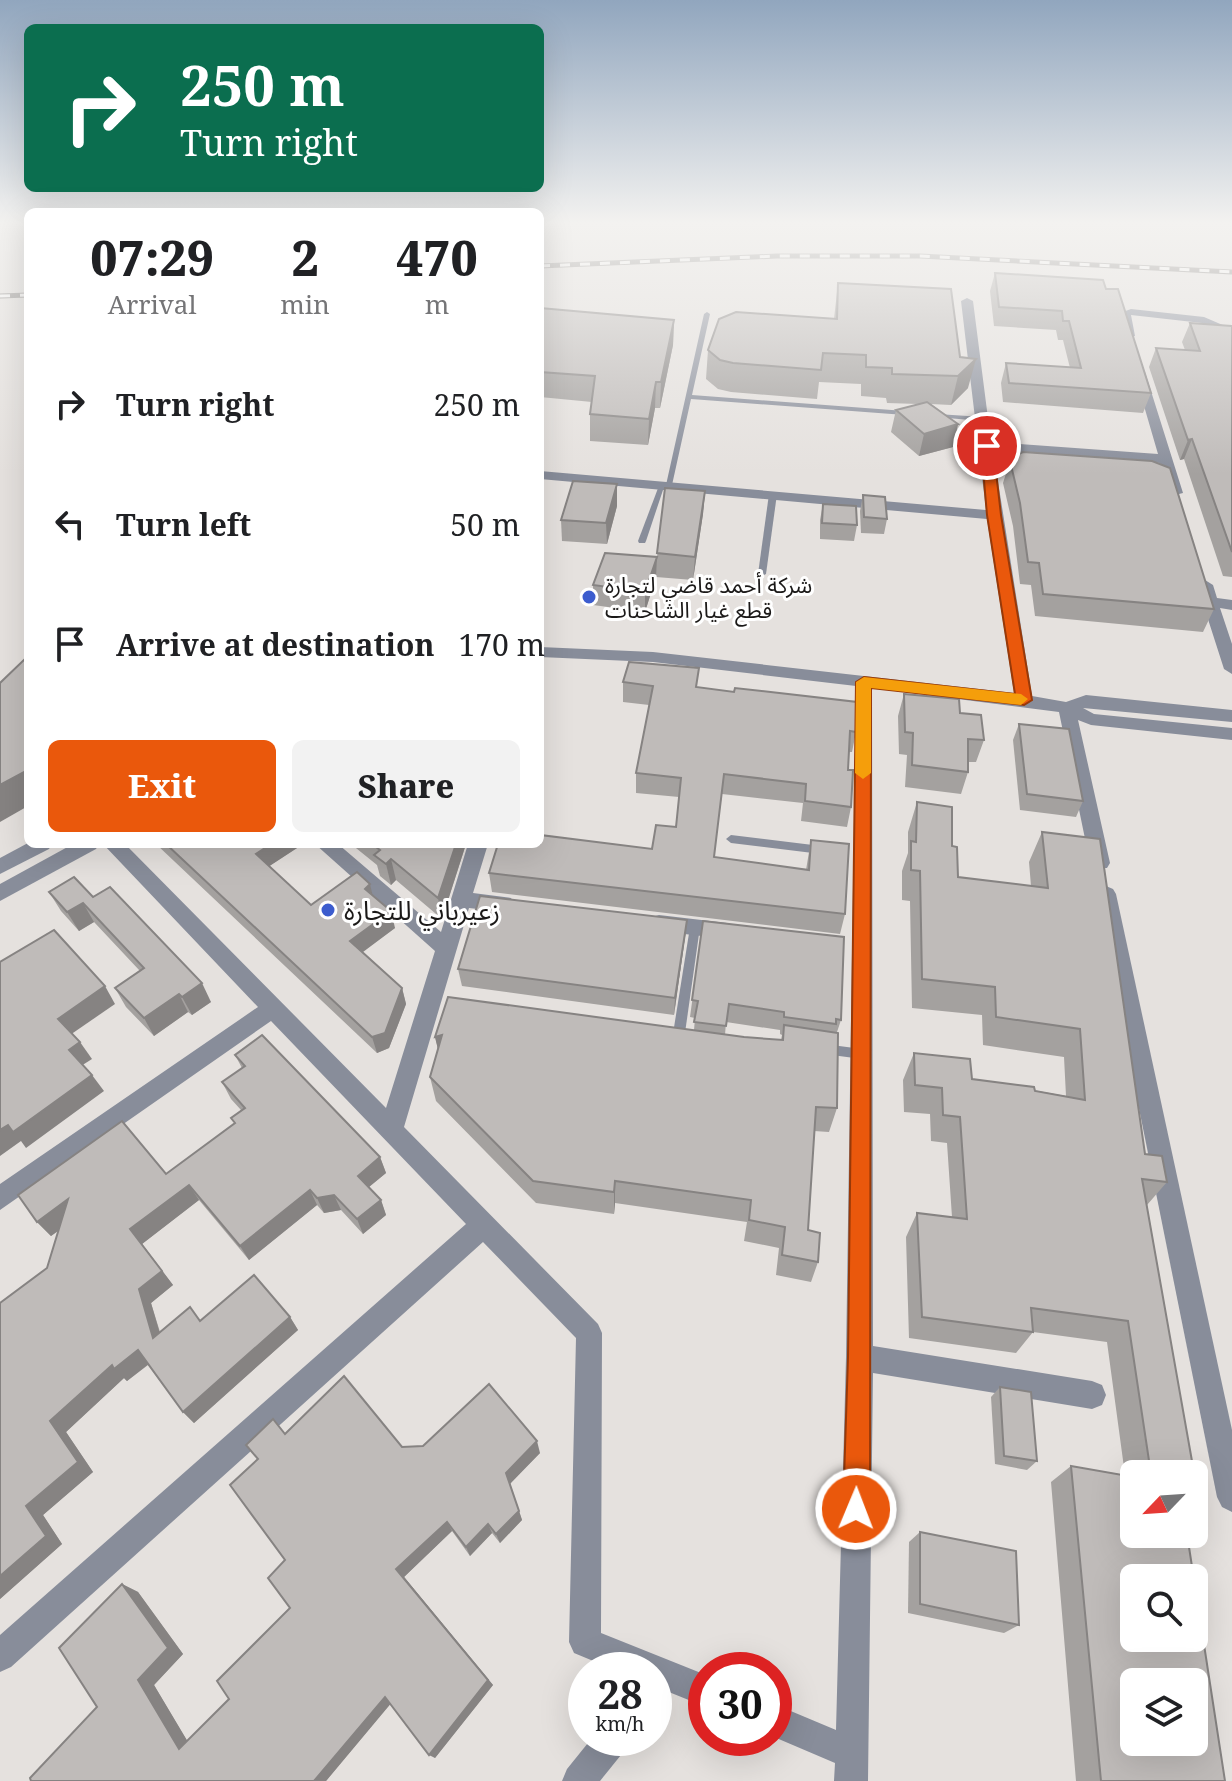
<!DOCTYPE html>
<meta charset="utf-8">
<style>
body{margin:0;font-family:"Noto Serif","Noto Sans Arabic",serif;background:#f2f2f2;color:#202124;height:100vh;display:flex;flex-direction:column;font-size:30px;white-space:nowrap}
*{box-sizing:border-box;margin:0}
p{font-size:26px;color:#757577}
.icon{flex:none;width:44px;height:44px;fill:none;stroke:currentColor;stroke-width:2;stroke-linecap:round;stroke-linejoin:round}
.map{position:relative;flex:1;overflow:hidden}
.drawer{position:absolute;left:24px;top:208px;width:520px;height:640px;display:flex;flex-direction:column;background:#fff;border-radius:12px;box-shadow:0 8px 32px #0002}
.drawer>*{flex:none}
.guide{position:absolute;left:24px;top:24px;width:520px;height:168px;border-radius:12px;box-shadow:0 8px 32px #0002;background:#0b6e4f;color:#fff;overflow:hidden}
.needle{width:52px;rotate:245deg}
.fabs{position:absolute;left:1120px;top:1460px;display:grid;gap:16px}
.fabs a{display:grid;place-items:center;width:88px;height:88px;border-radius:12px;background:#fff;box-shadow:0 8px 32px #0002;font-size:40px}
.speed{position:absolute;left:568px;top:1652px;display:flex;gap:16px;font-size:40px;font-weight:700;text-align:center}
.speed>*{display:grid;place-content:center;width:104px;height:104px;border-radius:50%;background:#fff;box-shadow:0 8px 32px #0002;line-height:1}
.speed small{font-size:20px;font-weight:400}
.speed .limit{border:12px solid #d22;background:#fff;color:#111}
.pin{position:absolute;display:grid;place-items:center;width:68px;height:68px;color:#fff;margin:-34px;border:4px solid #fff;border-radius:50%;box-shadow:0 2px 8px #0007}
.me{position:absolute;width:88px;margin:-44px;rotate:1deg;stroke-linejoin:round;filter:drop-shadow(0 0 6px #0008)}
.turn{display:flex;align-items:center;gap:28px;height:168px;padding:0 24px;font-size:36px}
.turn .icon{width:104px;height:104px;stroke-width:2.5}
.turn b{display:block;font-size:56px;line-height:68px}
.eta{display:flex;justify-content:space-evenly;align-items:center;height:136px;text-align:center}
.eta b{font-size:48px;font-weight:800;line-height:56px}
.button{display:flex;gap:16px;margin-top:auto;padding:16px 24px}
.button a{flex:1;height:92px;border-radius:12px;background:#ea580c;color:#fff;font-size:32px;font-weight:800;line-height:92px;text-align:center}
.button a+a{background:#f2f2f2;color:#202124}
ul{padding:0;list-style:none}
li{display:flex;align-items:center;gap:24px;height:120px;padding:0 24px}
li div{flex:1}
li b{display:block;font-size:30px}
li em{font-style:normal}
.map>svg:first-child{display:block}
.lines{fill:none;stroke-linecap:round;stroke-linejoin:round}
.service{fill:#888d9a;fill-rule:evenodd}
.minor{fill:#888d9a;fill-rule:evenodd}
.rail-casing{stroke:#6b6866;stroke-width:5}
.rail{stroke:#fff;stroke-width:3;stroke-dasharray:10;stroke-linecap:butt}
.wall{fill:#a4a19f;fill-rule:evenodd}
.shaded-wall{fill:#868382}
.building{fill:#bfbbb9;stroke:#868382;stroke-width:2;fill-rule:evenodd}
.route{fill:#ea580c;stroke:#983908;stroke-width:2}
.slow{fill:#f59e0b}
.poi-dot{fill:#3c5cce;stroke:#fff;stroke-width:3}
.labels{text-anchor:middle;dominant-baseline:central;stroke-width:6;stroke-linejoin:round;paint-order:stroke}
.far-poi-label{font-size:22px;fill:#1b1918;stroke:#fff;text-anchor:start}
.poi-label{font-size:26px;fill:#1b1918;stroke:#fff;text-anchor:start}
</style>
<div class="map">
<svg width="1232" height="1781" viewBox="0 0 1232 1781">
<rect width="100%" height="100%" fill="#e5e1de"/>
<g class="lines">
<g class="service">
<path d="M707 312 710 314 692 395 905 411 908 413 905 415 691 399 672 485 667 486 666 485 704 314Z"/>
<path d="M937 414 983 417 986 419 983 421 935 417V415Z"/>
<path d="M660 483 665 484 646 541 645 543H639L638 541Z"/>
<path d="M773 492 777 494 766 574 762 576 758 574 769 494Z"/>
<path d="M731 835 821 846 826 850 821 854 731 843 726 839Z"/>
<path d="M695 923 699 924 700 927 684 1040 682 1043 678 1045 674 1043 672 1040 690 927 691 924Z"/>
<path d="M824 1044 862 1049 866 1051 868 1054 866 1057 862 1059 824 1054 820 1052 818 1049 820 1046Z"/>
</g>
<g class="minor">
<path d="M967 298 973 301 991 442 1158 454 1135 375 1145 372 1183 493 1171 496 1160 463 993 450 1032 696 1066 702 1086 695 1232 710V722L1083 708 1094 714 1232 728V740L1091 725 1078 720 1110 863 1107 868H1093L1090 863 1059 712 872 688 873 1346 1092 1381 1102 1385 1106 1395 1102 1405 1092 1409 873 1373 868 1781H834L835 1763 774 1737V1704L836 1730 846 1357 856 686 653 662 540 657V647L653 652 1014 693 987 519 540 479V471L986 510 961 301Z"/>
<path d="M1131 309 1204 317 1232 329V336L1202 323 1131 315 1135 336 1125 338 1117 314Z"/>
<path d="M1205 580 1213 585 1217 598 1232 600V610L1220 608 1232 644V674L1224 669 1197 585Z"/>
<path d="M28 843 52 844 49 849 0 874V858Z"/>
<path d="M73 844H99L96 849 0 901V884Z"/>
<path d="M103 844H125L386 1108 435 951 315 844H338L441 932 468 844H488L473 893 511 898 514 904 511 910 504 912 469 908 404 1127 598 1324 602 1333 601 1633 706 1675V1707L654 1686V1670H615L574 1653 569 1642 576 1338 483 1242 11 1667 0 1672V1635L466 1224 271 1021 0 1210V1184L258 1007Z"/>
<path d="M1106 886 1113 889 1116 894 1232 1430V1512L1222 1507 1217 1497 1096 894 1099 889Z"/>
<path d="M659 915 727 923 734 925 737 931 734 937 727 939 659 931 652 929 649 923 652 917Z"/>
<path d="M592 1738H629L625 1750 600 1781H562L567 1769Z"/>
</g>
<defs>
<g id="rail">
<path d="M540 266 777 256H920L1232 272"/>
<path d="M0 296 28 295"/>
</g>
</defs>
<use href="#rail" class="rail-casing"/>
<use href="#rail" class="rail"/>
</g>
<g class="wall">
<path d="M995 273 1106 289 1151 393 1143 413 1003 402 1001 383 1006 363 1070 368 1063 340H1058L1056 330 994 326 990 291Z"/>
<path d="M838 283 960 357 968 388 951 405 931 404 958 424 953 447 919 456 891 432 896 410 918 404 887 403 886 398 861 396V384L819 382 817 399 731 392 718 389 706 379 708 350 834 319Z"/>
<path d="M540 308 674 320 673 345 660 408H655L648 445 590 441V414L592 402 540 397Z"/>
<path d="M1190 323 1232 326V577L1223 576 1184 459 1180 460 1149 367 1156 348 1185 350 1182 342Z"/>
<path d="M1010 461 1214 609 1203 632 1035 616 1031 585 1020 584 1013 526 1003 483Z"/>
<path d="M617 484V506L607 544 562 541 561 520Z"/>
<path d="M665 488 705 491 703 514 693 580 656 577 645 612 593 605V585L657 557Z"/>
<path d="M863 495 887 519 884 534 861 533 860 511Z"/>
<path d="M823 504 857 525 854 541 820 539V520Z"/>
<path d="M623 682 697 687 856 732 852 752H849L848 770 851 807 847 827 801 821 803 803 722 794 714 857 806 870 811 840 845 914 840 934 492 892 489 873 652 849 676 827 679 797 636 793V773L649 705 623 702Z"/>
<path d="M904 694 960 713 984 740 976 762H968V772L961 794 905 787 907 755 899 754 898 716Z"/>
<path d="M1019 724 1083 801 1076 817 1020 810 1013 740Z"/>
<path d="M917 802 952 846 958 877 1031 886 1029 862 1042 832 1145 1154 1167 1182 1147 1205 1195 1478 1194 1479V1474H1134V1534L1225 1781H1076L1051 1482 1071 1466 1125 1475 1107 1342 1033 1332 1016 1353 909 1338 906 1237 917 1213 952 1217 947 1143 931 1141 930 1114 904 1112 903 1080 914 1053 972 1079 1066 1096 1064 1057 983 1045 982 1015 912 1008 910 901 902 900V871L908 853V832Z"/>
<path d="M156 844H296L297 848 269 866 311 905 373 896 395 928 362 952 402 988 406 1004 389 1048 377 1053Z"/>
<path d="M351 844H466L442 919 396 880 391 885 380 876 377 865Z"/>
<path d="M49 892 93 897 211 1002 192 1015 188 1012 154 1036 126 1007 115 988 140 971 94 922 79 931 61 911Z"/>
<path d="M687 920 685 937 674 1015 462 986 458 969Z"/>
<path d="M703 921 841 1020 837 1032V1108L829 1132 814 1131 808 1230 818 1262 811 1282 776 1275 779 1248 744 1241 747 1222 615 1203 614 1214 536 1203 436 1101 430 1077 438 1049 435 1037 694 1030 695 1018 690 1017ZM726 1022 780 1030V1034L782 1035 781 1040 725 1035Z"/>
<path d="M235 1055 380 1157 386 1173 369 1187 381 1200 386 1215 363 1234 341 1210 324 1213 317 1205 249 1260 199 1200 142 1244 173 1285 151 1303 160 1332 201 1320 290 1317 298 1330 194 1423 183 1412 148 1365 127 1381 124 1378 66 1432 93 1472 43 1515 62 1544 0 1599 47 1268 58 1231 51 1236 37 1222 166 1174 235 1123 231 1118 241 1110 231 1099 222 1082 242 1068Z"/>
<path d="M1000 1387 1037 1461 1027 1470 995 1464 991 1397Z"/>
<path d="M285 1434 402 1447 540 1453 510 1483 522 1520 500 1543 492 1533 470 1556 452 1531 404 1577 493 1685 435 1758 390 1704 326 1781H31L97 1707 122 1584 138 1592 183 1654 154 1685 187 1741 229 1699 290 1608 285 1560Z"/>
<path d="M920 1532 1019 1625 1004 1633 908 1613 909 1542Z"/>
</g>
<g class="shaded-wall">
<path d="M674 320 673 345 660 408 661 382Z"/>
<path d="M976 359 968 388 951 405 958 376Z"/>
<path d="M656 382 655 408 648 445 649 419Z"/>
<path d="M958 424 953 447 919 456 924 434Z"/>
<path d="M1192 439 1184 459 1180 460 1188 440Z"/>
<path d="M617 484V506L607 544 606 523Z"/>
<path d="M705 491 703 514 693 580 695 557Z"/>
<path d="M657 557 656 577 645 612V592Z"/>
<path d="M28 770V806L0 822V785Z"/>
<path d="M271 844H296L297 848 262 871 256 854Z"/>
<path d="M456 844H466L442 919 438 898Z"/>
<path d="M391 859 396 880 391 885 386 864Z"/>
<path d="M370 884 374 901 365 889Z"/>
<path d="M83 903 94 922 79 931 67 912Z"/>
<path d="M391 911 395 928 355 958 350 941Z"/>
<path d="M687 920 685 937 674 1015 675 998Z"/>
<path d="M202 983 211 1002 192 1015 182 997Z"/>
<path d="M105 986 115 1004 70 1035 58 1019Z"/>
<path d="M402 988 406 1004 389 1048 377 1053 372 1037Z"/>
<path d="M179 994 188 1012 154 1036 144 1018Z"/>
<path d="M442 1035 441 1062 435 1037Z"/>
<path d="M80 1042 92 1059 81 1066 69 1050Z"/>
<path d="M92 1075 104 1091 26 1148 21 1141 0 1156V1130Z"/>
<path d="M380 1157 386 1173 364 1191 358 1176Z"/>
<path d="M615 1181V1203L614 1214V1192Z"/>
<path d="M189 1185 199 1200 142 1244 173 1285 151 1303 165 1351 153 1338 139 1289 130 1229Z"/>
<path d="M310 1190 317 1205 249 1260 240 1246Z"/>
<path d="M334 1195 341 1210 324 1213 317 1198Z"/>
<path d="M68 1199 81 1214 51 1236 37 1222Z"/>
<path d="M381 1200 386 1215 363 1234 357 1219Z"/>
<path d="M290 1317 298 1330 194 1423 183 1412Z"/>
<path d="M138 1350 150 1363 127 1381 124 1378 66 1432 93 1472 43 1515 62 1544 0 1599V1576L26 1506 50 1421 112 1365Z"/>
<path d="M537 1441 540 1453 510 1484 506 1473Z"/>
<path d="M519 1511 522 1520 500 1543 496 1534Z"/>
<path d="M447 1522 452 1531 404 1577 493 1685 435 1758 429 1755 396 1569Z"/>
<path d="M488 1524 492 1533 470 1556 466 1547Z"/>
<path d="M122 1584 138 1592 183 1654 154 1685 194 1752 179 1749 138 1680Z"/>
<path d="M385 1697 393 1701 326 1781H314Z"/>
</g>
<g class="building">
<path d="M995 273 1103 280 1106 289H1118L1151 393 1009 383 1006 363 1081 368 1069 321H1063L1062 311 999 307Z"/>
<path d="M838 283 951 289 960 357 976 359 958 376 892 374V368L866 367V355L823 353 821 370 733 363 720 360 708 350 719 319 736 312 837 319Z"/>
<path d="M540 308 674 320 661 382H656L649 419 590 414 595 376 540 372Z"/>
<path d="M1190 323 1232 326V552L1192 439 1188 440 1156 348 1200 351Z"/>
<path d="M927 402 958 424 924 434 896 410Z"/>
<path d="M1023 452 1152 461 1170 468 1214 609 1043 594 1039 563 1028 562 1020 503 1010 461 1014 456Z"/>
<path d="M573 481 617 484 606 523 561 520Z"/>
<path d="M665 488 705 491 695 557 657 553Z"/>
<path d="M863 495 885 497 887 519 864 517Z"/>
<path d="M823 504 856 506 857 525 822 523Z"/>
<path d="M605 553 657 557 645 592 593 585Z"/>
<path d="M28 656V770L0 785V683Z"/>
<path d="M629 662 699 668 696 687 734 692 735 688 857 702 856 732 850 731 848 770H853L851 807 805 801 806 784 724 774 714 857 809 870 811 840 849 844 845 914 489 873 498 844H540V835L652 849 656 825 676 827 681 778 636 773 653 686 623 682Z"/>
<path d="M904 694 959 699 960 713 981 715 984 740 968 739V772L912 765 913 733 905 732Z"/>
<path d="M1019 724 1069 729 1083 801 1027 794Z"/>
<path d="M917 802 952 807V846L957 847 958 877 1048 888 1042 832 1100 839 1145 1154 1162 1156 1167 1182 1142 1179 1195 1478 1194 1474H1151L1128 1321 1031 1308 1033 1332 922 1317 917 1213 967 1219 960 1117 943 1115 942 1088 915 1085 914 1053 970 1059 972 1079 1034 1087 1035 1091 1085 1100 1080 1029 996 1017 995 987 922 979 920 871 911 870V841L916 842Z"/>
<path d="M166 844H271L256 854 311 905 357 872 370 884 365 889 391 911 350 941 402 988 385 1033 372 1037Z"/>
<path d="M372 844H456L438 898 391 859 386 864 374 855 380 850Z"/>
<path d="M74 877 93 897 110 887 202 983 182 997 179 994 144 1018 115 988 144 968 83 903 67 912 49 892Z"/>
<path d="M480 896 687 920 675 998 458 969Z"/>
<path d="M703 921 844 937 841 1020 836 1019V1024L784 1017V1012L729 1004 726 1026 694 1022 698 1001 692 1000Z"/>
<path d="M54 930 105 986 58 1019 80 1042 69 1050 92 1075 13 1132 8 1125 0 1130V962Z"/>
<path d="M448 997 744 1037 783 1040 784 1025 838 1033 837 1108 816 1107 808 1230 820 1233 818 1262 782 1255 785 1227 749 1220 751 1200 615 1181 614 1192 533 1181 430 1077 442 1035 435 1037Z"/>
<path d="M262 1035 380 1157 358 1176 381 1200 357 1219 334 1195 317 1198 310 1190 240 1246 189 1185 130 1229 162 1271 139 1289 153 1338 190 1307 200 1321 254 1275 290 1317 183 1412 138 1350 114 1369 112 1365 50 1421 78 1462 26 1506 46 1536 0 1576V1303L47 1268 68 1199 37 1222 18 1195 122 1121 166 1174 235 1123 231 1118 245 1108 222 1082 245 1066 235 1055Z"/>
<path d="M344 1376 402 1447 423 1446 489 1384 537 1441 506 1473 519 1511 496 1534 488 1524 466 1547 447 1522 396 1569 488 1680 429 1755 385 1697 314 1781H31L30 1778 97 1707 59 1648 122 1584 168 1648 138 1680 179 1749 229 1699 217 1681 290 1608 268 1578 285 1560 230 1485 258 1459 246 1445 273 1419 285 1434Z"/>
<path d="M1000 1387 1031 1392 1037 1461 1004 1456Z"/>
<path d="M1071 1466 1134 1477V1534H1187L1225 1781H1101ZM1134 1578H1194V1638H1134ZM1134 1682H1194V1742H1134Z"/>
<path d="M920 1532 1016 1551 1019 1625 920 1604Z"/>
</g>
<linearGradient id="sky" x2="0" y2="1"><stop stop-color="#91a6be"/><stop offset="0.47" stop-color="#f3f2f0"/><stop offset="1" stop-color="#f3f2f0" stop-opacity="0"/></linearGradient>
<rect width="1232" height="474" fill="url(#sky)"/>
<path class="route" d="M987 443 993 446 1001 515 1032 700 1024 705 871 688 870 1509 866 1519 856 1523 847 1519 843 1509 848 1357 856 682 864 677 1015 694 987 515 981 446Z"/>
<path class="slow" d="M864 677 1021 694 1028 699 1021 705 871 688V773L863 779 855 773 856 682Z"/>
<g class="poi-dot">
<circle cx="589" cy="597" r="8"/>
<circle cx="328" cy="910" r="8"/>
</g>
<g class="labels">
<g class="far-poi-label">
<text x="605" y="584">شركة أحمد قاضي لتجارة<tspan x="605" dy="25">قطع غيار الشاحنات</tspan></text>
</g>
<g class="poi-label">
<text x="344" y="910">زعيرباني للتجارة</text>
</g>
</g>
</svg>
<div class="fabs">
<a><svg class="needle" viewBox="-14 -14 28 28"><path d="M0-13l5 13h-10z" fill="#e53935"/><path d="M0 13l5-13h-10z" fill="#757577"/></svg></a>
<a><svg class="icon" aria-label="search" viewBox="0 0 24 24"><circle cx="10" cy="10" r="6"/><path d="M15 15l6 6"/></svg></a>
<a><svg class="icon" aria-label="layers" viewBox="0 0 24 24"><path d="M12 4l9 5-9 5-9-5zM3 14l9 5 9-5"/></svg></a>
</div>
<div class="speed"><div>28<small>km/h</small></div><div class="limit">30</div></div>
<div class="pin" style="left:987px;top:446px;background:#d93025"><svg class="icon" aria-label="arrive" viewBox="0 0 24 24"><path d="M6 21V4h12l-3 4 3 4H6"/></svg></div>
<svg class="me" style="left:856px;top:1509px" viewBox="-20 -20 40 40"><circle r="17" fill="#ea580c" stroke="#fff" stroke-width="3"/><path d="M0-11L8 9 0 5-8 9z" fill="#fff"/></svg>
<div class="guide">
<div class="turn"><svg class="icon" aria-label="right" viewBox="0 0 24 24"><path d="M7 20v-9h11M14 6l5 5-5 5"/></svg><div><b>250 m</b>Turn right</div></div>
</div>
<section class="drawer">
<div class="eta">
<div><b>07:29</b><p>Arrival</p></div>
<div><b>2</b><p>min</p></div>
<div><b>470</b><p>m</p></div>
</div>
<ul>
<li><svg class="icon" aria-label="right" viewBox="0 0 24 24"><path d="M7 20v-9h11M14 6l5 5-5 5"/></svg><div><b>Turn right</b></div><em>250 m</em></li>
<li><svg class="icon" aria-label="left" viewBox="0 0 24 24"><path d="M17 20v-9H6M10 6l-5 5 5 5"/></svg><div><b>Turn left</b></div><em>50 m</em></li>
<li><svg class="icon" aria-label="arrive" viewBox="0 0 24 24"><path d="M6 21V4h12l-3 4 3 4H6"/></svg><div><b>Arrive at destination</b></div><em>170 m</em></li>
</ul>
<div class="button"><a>Exit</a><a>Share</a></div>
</section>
</div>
